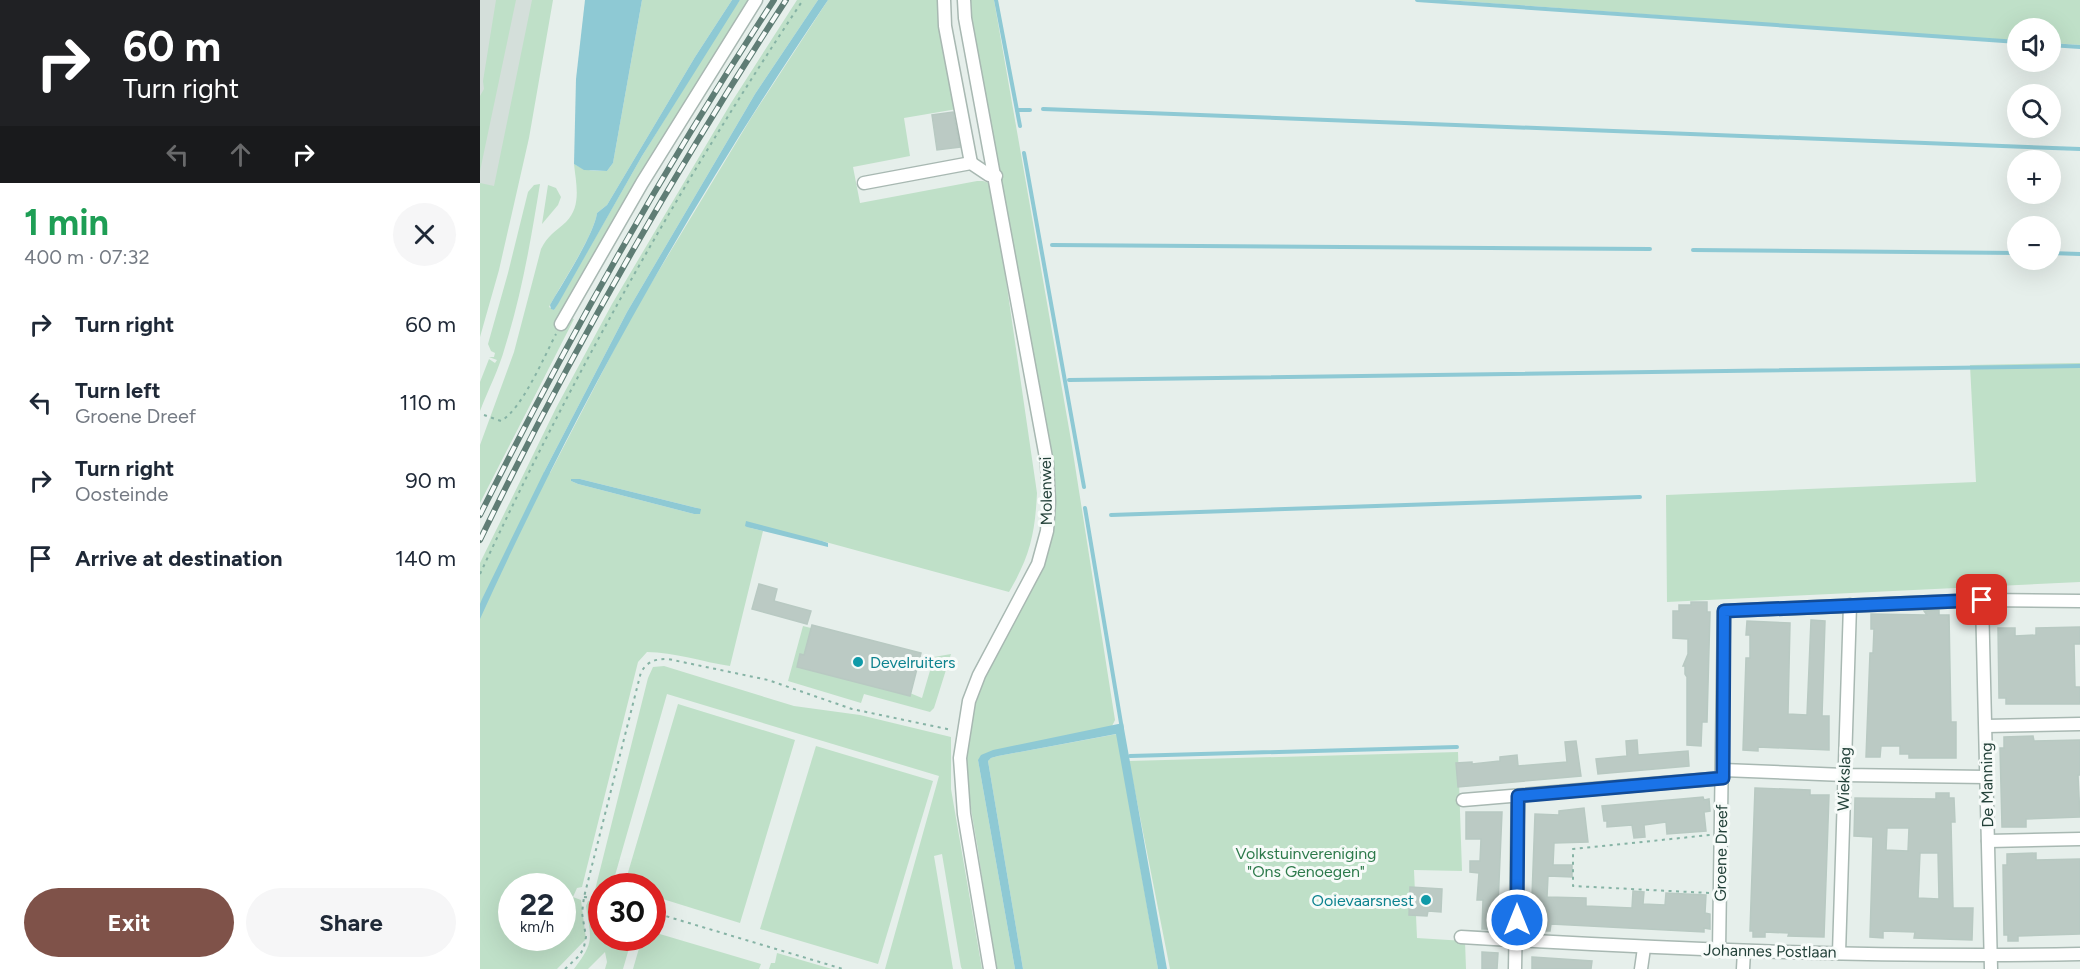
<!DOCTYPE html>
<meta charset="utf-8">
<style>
body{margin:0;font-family:Figtree,sans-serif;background:#f6f6f7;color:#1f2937;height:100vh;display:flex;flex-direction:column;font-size:22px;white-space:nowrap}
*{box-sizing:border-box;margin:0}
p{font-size:20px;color:#747a83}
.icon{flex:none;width:33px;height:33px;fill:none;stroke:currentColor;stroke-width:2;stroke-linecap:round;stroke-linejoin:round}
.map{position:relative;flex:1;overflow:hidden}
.sheet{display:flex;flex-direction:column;background:#fff;width:480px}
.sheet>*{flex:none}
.hud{background:#202124;color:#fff;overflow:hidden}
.fabs{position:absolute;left:1527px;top:18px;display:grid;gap:12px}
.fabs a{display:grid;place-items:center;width:54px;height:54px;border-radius:50%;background:#fff;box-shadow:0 6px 24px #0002;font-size:30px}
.speed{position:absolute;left:18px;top:873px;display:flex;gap:12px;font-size:30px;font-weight:700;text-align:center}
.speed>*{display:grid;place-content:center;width:78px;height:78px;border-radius:50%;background:#fff;box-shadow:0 6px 24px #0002;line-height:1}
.speed small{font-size:15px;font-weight:400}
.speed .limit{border:9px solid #d22;background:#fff;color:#111}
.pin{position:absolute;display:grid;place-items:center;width:51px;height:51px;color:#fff;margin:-26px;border-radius:12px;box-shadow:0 3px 9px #0006}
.me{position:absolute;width:66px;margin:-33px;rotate:0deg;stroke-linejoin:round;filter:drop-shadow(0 0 4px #0008)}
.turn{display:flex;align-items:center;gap:21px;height:126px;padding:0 24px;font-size:27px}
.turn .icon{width:78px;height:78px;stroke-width:2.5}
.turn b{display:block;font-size:42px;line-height:51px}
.lanes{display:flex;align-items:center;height:57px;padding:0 24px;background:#0003;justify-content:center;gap:30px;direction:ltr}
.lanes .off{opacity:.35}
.round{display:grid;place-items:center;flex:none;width:63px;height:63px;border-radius:32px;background:#f6f6f7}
.headline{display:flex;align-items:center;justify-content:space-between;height:102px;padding:0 24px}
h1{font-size:36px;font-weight:700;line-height:45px;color:#1e9e55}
.button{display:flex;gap:12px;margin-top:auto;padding:12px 24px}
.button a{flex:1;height:69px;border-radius:36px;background:#7f5249;color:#fff;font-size:24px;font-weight:700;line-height:69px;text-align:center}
.button a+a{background:#f6f6f7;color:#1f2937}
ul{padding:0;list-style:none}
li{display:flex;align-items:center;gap:18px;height:78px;padding:0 24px}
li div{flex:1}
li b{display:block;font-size:22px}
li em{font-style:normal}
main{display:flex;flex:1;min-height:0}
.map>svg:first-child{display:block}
.built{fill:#d4dfda}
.green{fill:#bfe0c8;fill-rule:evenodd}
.water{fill:#8ec9d4}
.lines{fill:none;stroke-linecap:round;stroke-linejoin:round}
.stream{stroke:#8ec9d4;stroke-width:4}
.building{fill:#bbcac4;stroke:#b8c9c2;stroke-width:1.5;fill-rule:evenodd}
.minor-casing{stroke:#a8b8b2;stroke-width:15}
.path{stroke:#86b3a5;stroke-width:2;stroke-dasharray:3 4.5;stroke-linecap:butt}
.minor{stroke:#fff;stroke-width:12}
.rail-casing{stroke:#5f7d75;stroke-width:6}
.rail{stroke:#f7fbf9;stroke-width:4;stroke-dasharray:11;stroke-linecap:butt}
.route-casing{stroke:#114b97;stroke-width:15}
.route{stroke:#1a73e8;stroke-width:10}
.culture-dot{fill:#0f9aa8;stroke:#f7fbf9;stroke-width:2}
.labels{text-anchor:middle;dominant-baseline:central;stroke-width:6;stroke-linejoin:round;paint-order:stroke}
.street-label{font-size:16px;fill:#24423a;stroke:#f7fbf9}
.culture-label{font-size:16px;fill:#0d838f;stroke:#f7fbf9;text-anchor:start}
.park-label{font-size:16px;fill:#2d7a4b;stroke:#f7fbf9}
</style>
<main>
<section class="sheet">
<div class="hud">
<div class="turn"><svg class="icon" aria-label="right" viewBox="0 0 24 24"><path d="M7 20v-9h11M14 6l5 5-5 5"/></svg><div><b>60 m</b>Turn right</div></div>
<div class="lanes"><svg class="icon off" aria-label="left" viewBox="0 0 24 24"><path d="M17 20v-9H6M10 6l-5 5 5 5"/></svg><svg class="icon off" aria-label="ahead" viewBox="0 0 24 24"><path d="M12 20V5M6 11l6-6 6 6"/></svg><svg class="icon" aria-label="right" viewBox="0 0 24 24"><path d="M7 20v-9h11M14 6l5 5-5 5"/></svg></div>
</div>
<div class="headline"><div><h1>1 min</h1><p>400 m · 07:32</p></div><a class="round"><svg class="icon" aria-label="close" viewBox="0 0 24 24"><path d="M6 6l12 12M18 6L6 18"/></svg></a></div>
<ul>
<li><svg class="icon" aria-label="right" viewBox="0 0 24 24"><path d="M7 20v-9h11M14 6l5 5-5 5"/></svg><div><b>Turn right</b></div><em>60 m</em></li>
<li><svg class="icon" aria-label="left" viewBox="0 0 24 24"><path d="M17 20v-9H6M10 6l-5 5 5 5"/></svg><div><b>Turn left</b><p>Groene Dreef</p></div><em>110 m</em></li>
<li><svg class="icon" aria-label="right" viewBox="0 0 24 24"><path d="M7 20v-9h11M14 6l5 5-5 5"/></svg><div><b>Turn right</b><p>Oosteinde</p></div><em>90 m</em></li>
<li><svg class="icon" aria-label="arrive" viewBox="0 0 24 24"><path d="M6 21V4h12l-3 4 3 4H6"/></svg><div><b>Arrive at destination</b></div><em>140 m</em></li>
</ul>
<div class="button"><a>Exit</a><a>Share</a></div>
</section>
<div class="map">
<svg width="1600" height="969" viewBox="0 0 1600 969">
<rect width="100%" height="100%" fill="#e6efeb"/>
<path class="built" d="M0 0H66L0 308Z"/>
<g class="green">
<path d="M16 0H36L0 171V96L4 89 3 81Z"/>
<path d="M52 0H73L49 138 19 270 0 337V183L14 186Z"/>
<path d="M162 0H252L215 57 127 205 117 213C114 235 82 283 70 305L69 307 74 310 162 156 251 12 260 0H270L156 181 77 321 91 318 94 319 0 503V445L34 352 61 249C68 235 75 232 86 222 102 206 96 184 94 164 105 171 114 171 127 171L133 163Z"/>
<path d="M317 0H338L275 94 147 312 64 472 70 473 152 315 271 118 348 0H458L461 37 477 109 424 118 430 156 373 167 380 203 497 181H503L512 184 557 493C555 534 550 556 529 592L342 541 267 527 283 531 250 666C223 662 194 652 167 652L158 662 102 887 97 888 93 897 101 900 106 939 77 969H0V563L76 408 132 304 251 103ZM91 479H100L217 508 214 514 98 484 91 481ZM32 886H82V938H32Z"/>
<path d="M488 0H514L591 440 635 720 632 726 498 760 535 969H517C510 927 503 885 497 844 491 808 483 772 489 736 492 715 497 693 506 675 526 630 560 589 571 540 581 498 573 457 565 414Z"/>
<path d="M966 0H1600V45L1571 43 1570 28H1538L1537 41Z"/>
<path d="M60 184C51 239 42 293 25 347 19 369 8 390 0 411V382L9 359 15 363 17 360 9 357H14L15 353 11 351 8 344 28 273 48 192 54 185Z"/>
<path d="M68 185 76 188 81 197 78 205 62 224Z"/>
<path d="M1600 363V582L1187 602 1186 495 1496 482 1490 365Z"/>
<path d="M323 626 433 654 425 691 442 698 454 657 471 654 454 708 450 712 384 694 381 703 308 681Z"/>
<path d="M184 666 314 706 380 715 471 737V789L502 969H482L481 967 462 854 454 856 473 969H405L459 776 187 694 132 886H122L121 893 115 890 168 678 173 667Z"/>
<path d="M198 704 315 740 260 923 173 896 172 886H144Z"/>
<path d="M637 734 678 969H543L508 761 511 758 518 756Z"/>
<path d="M336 746 453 781 398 964 280 929Z"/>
<path d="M978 752 982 871 934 870 937 938 985 941 986 969H690L649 761Z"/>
<path d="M108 901 121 904 122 938H152L143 969H125L127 962 125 952 108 969H94C115 941 111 940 106 906Z"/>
<path d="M173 932 281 964 279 969H153L162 938H172Z"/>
<path d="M297 953 352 969H289L291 963H295Z"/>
</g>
<g class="water">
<path d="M105 0H162L133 163 127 171 104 170 94 164 96 79Z"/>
<path d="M252 0H260L162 156 78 304 74 310 71 309 70 305C82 284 114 235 117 213L127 205 215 57Z"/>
<path d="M338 0H348C215 196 98 403 0 619V604L2 599 64 472 147 312 275 94Z"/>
<path d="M91 479H100L221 509 220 514H214L98 484 91 481Z"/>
<path d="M266 521 342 541 348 543V547L267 527 265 526Z"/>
<path d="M643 723 687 969H678L636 734 518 756 511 758 508 761 543 969H535L498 760 501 755 513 750Z"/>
</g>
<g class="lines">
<g class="stream">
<path d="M516 0 540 126"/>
<path d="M937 0 1538 42"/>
<path d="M1570 45 1600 47"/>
<path d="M563 109 1600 149"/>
<path d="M537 110H550"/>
<path d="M544 153 604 487"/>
<path d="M572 245 1170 249"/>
<path d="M1213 250 1538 253"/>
<path d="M1570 253 1600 254"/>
<path d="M589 380 1600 366"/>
<path d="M605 508 642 729"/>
<path d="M631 515 1160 497"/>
<path d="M650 756 977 747"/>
</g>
</g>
<g class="building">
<path d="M473 112 480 147 457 150 452 115Z"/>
<path d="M279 584 297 589 294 601 331 611 327 624 272 609Z"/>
<path d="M1211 602H1227V612H1230L1227 722H1222L1221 746 1207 745V677L1205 674V666H1203L1208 654V639L1193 638V611H1199V605H1211Z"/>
<path d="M1459 610V615H1469L1471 722H1476V758H1429V754H1420V746H1401L1400 757H1386L1390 653H1393L1394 629H1391V614L1447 615 1444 611Z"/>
<path d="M1331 620 1345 621 1342 716H1349V750L1278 747V751L1263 750 1266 658H1270V635H1266L1267 621 1310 623 1308 714 1327 715Z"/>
<path d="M332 625 441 653 430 696 317 667 320 654 324 655Z"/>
<path d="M1600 627V644H1594L1595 687H1600V704H1526V698H1519L1518 628H1535V636L1556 635V628Z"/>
<path d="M1553 736 1554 741 1600 740V775H1598L1600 817 1546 819V827H1522L1520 748H1524V737Z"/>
<path d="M1157 740 1158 755 1208 751 1209 766 1118 774 1116 759 1147 756 1146 741Z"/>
<path d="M1096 741 1101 776 978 787 976 763 992 762V764L1020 761V757L1037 755 1038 766 1087 762 1085 742Z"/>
<path d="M1275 788 1330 790V795H1349L1344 937 1308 936 1309 933 1285 932V937H1273V931H1270Z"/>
<path d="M1456 793H1469V798H1474L1475 822H1471L1473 908H1493L1492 940 1434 938 1435 932 1403 931V938L1390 937 1393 837 1374 836 1375 798 1456 799ZM1407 828H1429L1428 851 1406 850ZM1440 853H1458L1459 899 1438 898Z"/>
<path d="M1223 797 1224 800 1229 799 1230 811 1224 812 1226 831 1187 834 1186 822 1164 825 1165 837 1154 838 1152 825 1127 827V821H1124L1122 806Z"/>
<path d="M1104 808 1108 842 1074 843 1073 865H1092V877L1068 876 1067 897 1106 898V906L1152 908 1153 891 1164 892 1163 904 1185 905 1186 893 1226 895 1225 913 1230 914V929L1224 928V932L1071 924 1070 931H1056V925L1051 924 1055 814 1079 815V811Z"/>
<path d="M986 812H1022L1017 929H1002L1003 900H997L999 873 990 872V861H1000L1001 839H986Z"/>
<path d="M1556 853V860L1600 859V934L1538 936V941H1528V935H1524L1523 865H1527V854Z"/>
<path d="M930 887 962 889 961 912 948 911 947 916 929 915Z"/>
<path d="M1002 952 1018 953 1017 969H1002Z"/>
<path d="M1052 957 1112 961 1111 969H1052Z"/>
</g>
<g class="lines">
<defs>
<g id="minor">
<path d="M464 0 465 26 491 163"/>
<path d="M484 0 485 18 567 463 569 502 567 531 558 564 499 675 489 701 480 758 484 814 510 969"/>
<path d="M384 183 491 163 509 175 516 176"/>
<path d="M81 324 162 183 276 0"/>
<path d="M1502 600 1511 969"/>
<path d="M1506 726 1600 724"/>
<path d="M1243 770 1364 775 1506 777"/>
<path d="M983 800 1243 778"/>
<path d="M1508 841 1600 839"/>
<path d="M981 937C1187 949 1393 958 1600 954"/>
<path d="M1239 951 1244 611 1502 600 1600 601"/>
<path d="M1359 953 1370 605"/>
<path d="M1035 969 1038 796"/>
<path d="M1161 969 1164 948"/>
<path d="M1263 969 1264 951"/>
</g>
</defs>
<use href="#minor" class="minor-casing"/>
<g class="path">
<path d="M4 415 21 421C42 409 64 357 76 334"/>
<path d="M0 574C93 374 201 183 323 0"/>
<path d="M1229 893 1093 886V849L1230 835"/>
<path d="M104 897 122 899"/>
<path d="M172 912 363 969"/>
<path d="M85 969 100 955 104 947 106 937 102 913 104 897 161 672C168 661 175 659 188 659L288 680 372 709 472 730"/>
</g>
<use href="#minor" class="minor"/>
<defs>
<g id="rail">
<path d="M0 515C88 338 185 166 294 0"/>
<path d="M0 540C90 353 193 174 306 0"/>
</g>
</defs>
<use href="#rail" class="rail-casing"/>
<use href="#rail" class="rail"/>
</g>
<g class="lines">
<defs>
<path id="route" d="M1037 920 1038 796 1243 778 1244 611 1502 600"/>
</defs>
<use href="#route" class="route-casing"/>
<use href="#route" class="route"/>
</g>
<g class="culture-dot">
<circle cx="378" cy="662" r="6"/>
<circle cx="946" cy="900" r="6"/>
</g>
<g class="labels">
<g class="street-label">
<text transform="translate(566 491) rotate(-91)">Molenwei</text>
<text transform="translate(1364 779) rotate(-88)">Wiekslag</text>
<text transform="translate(1507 785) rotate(-91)">De Manning</text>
<text transform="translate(1241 853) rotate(-89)">Groene Dreef</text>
<text transform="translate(1290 951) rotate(1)">Johannes Postlaan</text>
</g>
<g class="culture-label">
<text x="390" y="662">Develruiters</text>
<text x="934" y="900" text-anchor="end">Ooievaarsnest</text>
</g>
<g class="park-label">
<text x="826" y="853">Volkstuinvereniging<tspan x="826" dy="18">"Ons Genoegen"</tspan></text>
</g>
</g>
</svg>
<div class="fabs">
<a><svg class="icon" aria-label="sound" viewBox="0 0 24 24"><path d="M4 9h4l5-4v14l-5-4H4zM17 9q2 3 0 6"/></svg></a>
<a><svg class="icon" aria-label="search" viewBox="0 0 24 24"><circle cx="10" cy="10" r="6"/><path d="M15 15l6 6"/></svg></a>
<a>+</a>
<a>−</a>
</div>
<div class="speed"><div>22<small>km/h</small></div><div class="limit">30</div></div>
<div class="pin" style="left:1502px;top:600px;background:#d93025"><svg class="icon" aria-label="arrive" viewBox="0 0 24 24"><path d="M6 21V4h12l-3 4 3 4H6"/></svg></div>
<svg class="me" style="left:1037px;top:920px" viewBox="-20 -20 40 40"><circle r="17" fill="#1a73e8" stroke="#fff" stroke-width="3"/><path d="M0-11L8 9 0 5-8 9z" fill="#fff"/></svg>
</div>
</main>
